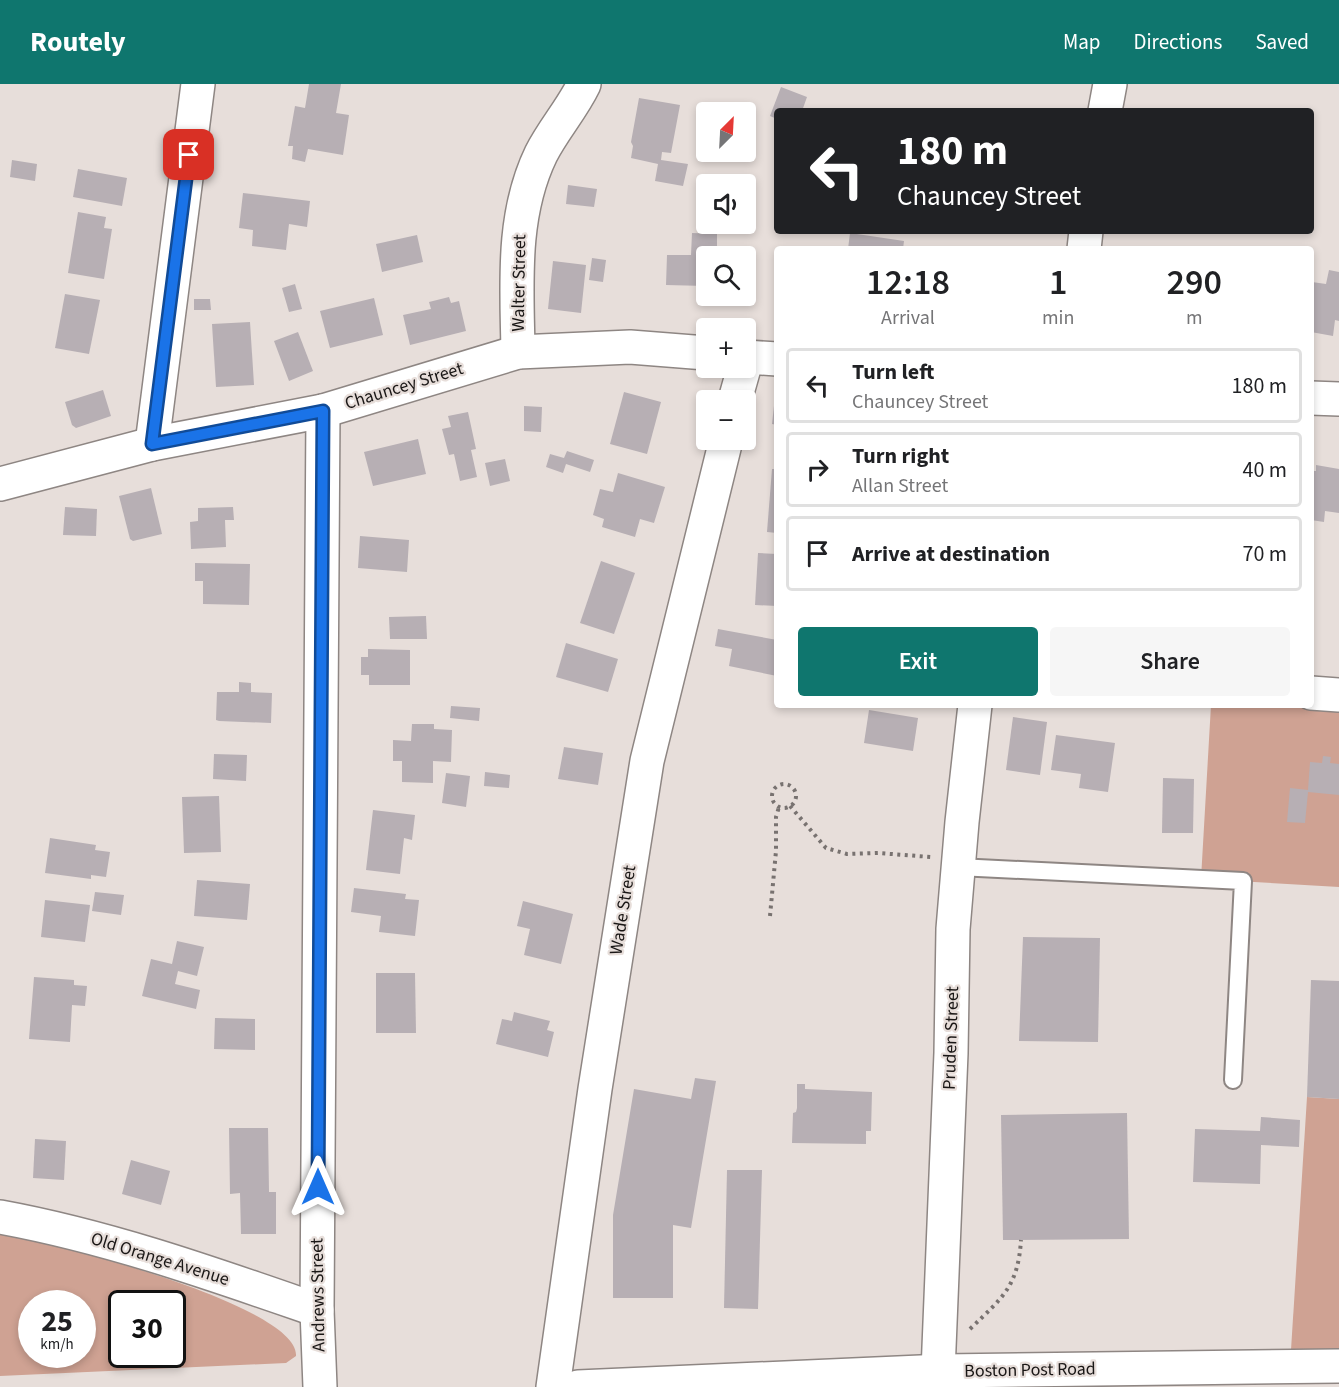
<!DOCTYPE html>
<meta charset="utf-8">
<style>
body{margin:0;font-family:"Source Sans 3",sans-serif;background:#f6f6f6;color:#202124;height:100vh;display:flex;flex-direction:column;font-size:22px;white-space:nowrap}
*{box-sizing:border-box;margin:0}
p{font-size:20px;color:#757577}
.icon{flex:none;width:33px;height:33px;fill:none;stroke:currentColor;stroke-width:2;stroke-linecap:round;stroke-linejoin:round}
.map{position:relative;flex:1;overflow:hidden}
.details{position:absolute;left:774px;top:162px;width:540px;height:462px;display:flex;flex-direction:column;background:#fff;border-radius:6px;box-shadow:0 3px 9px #0003}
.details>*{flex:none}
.guide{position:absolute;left:774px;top:24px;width:540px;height:126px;border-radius:6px;box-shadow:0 3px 9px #0003;background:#202124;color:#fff;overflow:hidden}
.needle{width:39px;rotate:24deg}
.buttons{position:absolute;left:696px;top:18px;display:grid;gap:12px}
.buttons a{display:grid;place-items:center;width:60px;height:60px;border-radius:6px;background:#fff;box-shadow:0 3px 9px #0003;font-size:30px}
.speed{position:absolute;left:18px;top:1206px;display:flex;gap:12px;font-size:30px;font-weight:700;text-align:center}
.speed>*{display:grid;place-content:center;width:78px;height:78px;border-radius:50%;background:#fff;box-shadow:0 3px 9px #0003;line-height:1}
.speed small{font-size:15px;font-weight:400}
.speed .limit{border:3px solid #111;border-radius:9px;background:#fff;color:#111}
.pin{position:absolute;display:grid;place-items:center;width:51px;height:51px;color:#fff;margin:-26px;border-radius:12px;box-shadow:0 3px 9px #0006}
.me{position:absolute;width:66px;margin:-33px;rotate:0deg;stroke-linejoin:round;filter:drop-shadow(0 0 4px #0008)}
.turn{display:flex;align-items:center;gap:21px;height:126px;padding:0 24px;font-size:27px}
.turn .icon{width:78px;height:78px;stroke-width:2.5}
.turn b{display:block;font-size:42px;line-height:51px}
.eta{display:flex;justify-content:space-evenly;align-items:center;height:102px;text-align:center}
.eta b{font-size:36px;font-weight:600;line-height:42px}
.cta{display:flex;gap:12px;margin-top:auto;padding:12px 24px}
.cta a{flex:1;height:69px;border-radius:6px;background:#0f766e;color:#fff;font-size:24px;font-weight:600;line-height:69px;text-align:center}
.cta a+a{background:#f6f6f6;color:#202124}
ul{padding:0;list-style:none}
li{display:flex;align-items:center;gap:18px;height:75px;margin:0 12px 9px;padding:0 12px;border:3px solid #e0e0e0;border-radius:6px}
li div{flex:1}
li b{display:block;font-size:22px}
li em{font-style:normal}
header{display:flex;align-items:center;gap:36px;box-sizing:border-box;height:84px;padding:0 30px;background:#0f766e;color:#fff}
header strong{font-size:28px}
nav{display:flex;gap:33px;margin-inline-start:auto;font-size:21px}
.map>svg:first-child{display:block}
.green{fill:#cfa293;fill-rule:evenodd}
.building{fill:#b7afb4}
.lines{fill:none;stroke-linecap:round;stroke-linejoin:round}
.lane-casing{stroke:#8e8683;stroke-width:20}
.street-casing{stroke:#8e8683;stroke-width:36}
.primary-casing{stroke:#8e8683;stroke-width:36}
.path{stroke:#787270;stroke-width:4;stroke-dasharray:3 4.5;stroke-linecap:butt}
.lane{stroke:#fff;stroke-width:16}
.street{stroke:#fff;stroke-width:33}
.primary{stroke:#fff;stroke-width:33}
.route-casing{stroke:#114b97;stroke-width:15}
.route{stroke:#1a73e8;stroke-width:10}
.labels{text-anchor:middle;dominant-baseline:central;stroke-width:4.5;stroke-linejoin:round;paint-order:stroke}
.street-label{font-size:18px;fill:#1a1716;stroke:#e7deda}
</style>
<header>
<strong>Routely</strong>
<nav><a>Map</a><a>Directions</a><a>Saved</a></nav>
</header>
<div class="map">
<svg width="1339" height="1303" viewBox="0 0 1339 1303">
<rect width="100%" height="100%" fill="#e7deda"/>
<g class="green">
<path d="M1339 611V803L1201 795 1211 621H1311Z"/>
<path d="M1307 1013 1339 1015V1282H1290Z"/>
<path d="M0 1148C44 1157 300 1221 296 1272L286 1279 0 1292ZM32 1220H82V1270H32ZM122 1220H172V1270H122Z"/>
</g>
<g class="building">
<path d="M309 0H341L336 29 349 31 343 71 308 65 305 78 292 75 293 62H288L295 22 305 24Z"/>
<path d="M781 3 807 13 802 27H777V35L770 32Z"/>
<path d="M639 14 680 21 671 69 662 68 661 76 688 80 683 102 655 97 658 80 631 74 633 62 631 58Z"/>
<path d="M12 76 37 80 35 97 10 93Z"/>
<path d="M78 85 127 94 122 122 73 113Z"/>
<path d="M568 101 597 105 594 123 566 120Z"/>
<path d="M243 109 310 117 307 143 289 140 286 166 252 162 253 146 239 144Z"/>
<path d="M78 128 106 133 104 144 112 145 104 195 68 189Z"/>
<path d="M692 149 717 150V172H706V202L666 201 667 171H691Z"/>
<path d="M850 149 904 157 903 165H848Z"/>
<path d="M417 151 423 178 382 188 376 160Z"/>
<path d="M592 174 606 176 603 198 589 196Z"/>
<path d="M553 177 586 181 581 229 548 225Z"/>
<path d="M1329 186 1339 188V237L1335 236 1333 252 1311 248 1312 198 1326 200Z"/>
<path d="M295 200 302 225 289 228 282 204Z"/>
<path d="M65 210 100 216 89 270 55 264Z"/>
<path d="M449 213 451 219 459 217 466 247 410 261 403 231 431 225 429 218Z"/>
<path d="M374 214 383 251 330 264 320 227Z"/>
<path d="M194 215H210L211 226H194Z"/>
<path d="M250 238 254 301 216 303 212 240Z"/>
<path d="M298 248 313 287 289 297 274 257Z"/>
<path d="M103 306 111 332 76 344 72 341 65 318Z"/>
<path d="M624 308 661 318 647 370 610 360Z"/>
<path d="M775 313H777V341L772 340Z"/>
<path d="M524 322 542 323 541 348 524 347Z"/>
<path d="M468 328 476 365 471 366 477 393 460 397 454 370 449 371 442 345 451 343 448 332Z"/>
<path d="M418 355 426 390 373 402 364 368Z"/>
<path d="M567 367 594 376 590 388 566 380 563 389 546 383 550 370 564 374Z"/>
<path d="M505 375 510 397 490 402 485 379Z"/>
<path d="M1316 381 1339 385V429L1325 427 1324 438 1311 436V387H1316Z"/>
<path d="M772 385H777V449L767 448Z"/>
<path d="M618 389 665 403 654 439 640 435 635 453 602 443 604 435 593 431 600 405 613 408Z"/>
<path d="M151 404 162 450 133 457 130 455 119 412Z"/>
<path d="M65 423 97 425 96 452 63 451Z"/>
<path d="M233 423 234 436H225L226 463 191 465 190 438 198 437V424Z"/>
<path d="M360 452 409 456 407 488 358 484Z"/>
<path d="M758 469 777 470V522L755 521Z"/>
<path d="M601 477 635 489 614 550 580 539Z"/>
<path d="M195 479 250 480 249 521 203 520V497H195Z"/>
<path d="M426 532 427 555H390L389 533Z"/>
<path d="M718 545 777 556V592L729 582 732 565 715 562Z"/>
<path d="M566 559 618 575 608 608 556 593Z"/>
<path d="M368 565 410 566V601H369V591H361V573H368Z"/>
<path d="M239 598 251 599V608L272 609 271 639 219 637 216 636 217 608H239Z"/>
<path d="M451 622 480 624 479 637 450 634Z"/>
<path d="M869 626 918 634 913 667 864 659Z"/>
<path d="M1013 633 1047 638 1040 691 1006 686Z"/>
<path d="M412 640H434V645L452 646 451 678 433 677V699L402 698V677H393V656L411 657Z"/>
<path d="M1056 651 1115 659 1108 708 1079 704 1081 690 1051 686Z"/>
<path d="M564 663 603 669 598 701 558 695Z"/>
<path d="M214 670 247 671 246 697 213 695Z"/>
<path d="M1323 672 1331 673 1330 679 1339 680V711L1308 708 1305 739 1287 738 1290 704 1308 706 1310 678 1322 679Z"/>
<path d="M485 688 510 691 509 704 484 702Z"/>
<path d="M446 689 470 692 466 723 442 719Z"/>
<path d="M1163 694 1194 695 1193 749H1162Z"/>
<path d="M219 712 221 768 184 769 182 713Z"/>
<path d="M373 726 415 731 412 756 404 754 400 790 366 786Z"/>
<path d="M50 754 96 761 95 766 110 768 106 793 91 791V795L45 789Z"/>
<path d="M197 796 250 800 247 836 194 832Z"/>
<path d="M354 804 406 810 405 815 419 816 415 852 379 848 381 832 351 828Z"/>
<path d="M95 808 124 811 121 831 92 827Z"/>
<path d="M45 816 90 821 85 858 41 853Z"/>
<path d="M523 817 573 830 561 880 524 871 530 845 517 842Z"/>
<path d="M1023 853 1100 854 1098 958 1019 957Z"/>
<path d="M177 857 204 863 197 892 178 887 175 900 200 906 196 925 142 912 151 875 172 880Z"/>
<path d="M376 889H415L416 949H376Z"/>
<path d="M34 893 74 896V901L87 902 85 922 72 921 70 958 29 955Z"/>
<path d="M1311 896 1339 897V1015L1307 1013Z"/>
<path d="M514 928 550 937 547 946 554 948 548 973 496 960 502 935 512 937Z"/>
<path d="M215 934 255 935V966L214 965Z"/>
<path d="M695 994 716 997 691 1144 673 1141V1214H613V1131L634 1005 691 1015Z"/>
<path d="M797 1000H805V1005L872 1008 871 1047H866V1060L792 1059 793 1029 796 1028 797 1024Z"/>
<path d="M1127 1029 1129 1155 1003 1156 1001 1031Z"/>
<path d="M1261 1033 1300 1036 1299 1063 1261 1061 1260 1100 1193 1098 1195 1045 1260 1047Z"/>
<path d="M229 1044H268L269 1108H276V1150H241L240 1109 230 1110Z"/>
<path d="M35 1055 66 1057 64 1096 33 1094Z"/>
<path d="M131 1076 170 1087 161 1121 122 1110Z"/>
<path d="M727 1086H762L758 1225 724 1224Z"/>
</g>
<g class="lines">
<defs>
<path id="lane" d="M958 783 1243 797 1233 996"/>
<g id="street">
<path d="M1105 27 1110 0"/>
<path d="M1084 165 1086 147"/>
<path d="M518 268C517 202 511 132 541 70 553 46 572 25 584 0"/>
<path d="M746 273 777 275"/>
<path d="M1311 314 1339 315"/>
<path d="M735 316 744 284"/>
<path d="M152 360 198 0"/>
<path d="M0 400 152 360 323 327 518 268 630 263 706 269"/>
<path d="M1311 609 1339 611"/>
<path d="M0 1133C109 1153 213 1190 317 1226"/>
<path d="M938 1288 951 969 953 845 962 738 975 621"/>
<path d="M320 1303 317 1226 323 327"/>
<path d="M553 1303 595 1005 647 677 726 356"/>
</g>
<path id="primary" d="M578 1303 943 1287 1339 1282"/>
</defs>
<use href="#lane" class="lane-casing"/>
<use href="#street" class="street-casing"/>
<use href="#primary" class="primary-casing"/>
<g class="path">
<circle cx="784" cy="712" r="12"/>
<path d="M790 722 826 764 847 770 878 769 931 773"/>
<path d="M770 832 776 767V733L779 723"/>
<path d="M970 1245C1002 1214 1018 1203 1021 1156"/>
</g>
<use href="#lane" class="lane"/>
<use href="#street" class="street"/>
<use href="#primary" class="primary"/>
</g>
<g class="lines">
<defs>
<path id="route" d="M189 71 152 360 323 327 318 1103"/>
</defs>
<use href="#route" class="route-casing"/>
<use href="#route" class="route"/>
</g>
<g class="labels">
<g class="street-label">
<text transform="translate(519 199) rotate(-89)">Walter Street</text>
<text transform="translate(404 302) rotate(-17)">Chauncey Street</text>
<text transform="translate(623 826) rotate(-81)">Wade Street</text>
<text transform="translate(951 954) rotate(-88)">Pruden Street</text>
<text transform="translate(160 1175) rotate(17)">Old Orange Avenue</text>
<text transform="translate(318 1211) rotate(-91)">Andrews Street</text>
<text transform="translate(1030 1286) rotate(-1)">Boston Post Road</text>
</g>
</g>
</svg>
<div class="buttons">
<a><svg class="needle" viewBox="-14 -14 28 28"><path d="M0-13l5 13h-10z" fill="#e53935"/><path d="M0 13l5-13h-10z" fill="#757577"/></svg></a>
<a><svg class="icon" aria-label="sound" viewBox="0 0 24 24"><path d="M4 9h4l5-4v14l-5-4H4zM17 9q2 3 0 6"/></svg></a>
<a><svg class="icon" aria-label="search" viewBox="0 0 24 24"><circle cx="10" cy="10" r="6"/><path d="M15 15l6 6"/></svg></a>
<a>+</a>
<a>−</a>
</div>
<div class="speed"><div>25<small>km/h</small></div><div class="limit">30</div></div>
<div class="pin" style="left:189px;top:71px;background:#d93025"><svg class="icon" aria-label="arrive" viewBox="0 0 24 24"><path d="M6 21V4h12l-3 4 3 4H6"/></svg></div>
<svg class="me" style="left:318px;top:1103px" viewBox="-20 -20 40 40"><path d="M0-17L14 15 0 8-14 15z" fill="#1a73e8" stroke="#fff" stroke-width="4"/></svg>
<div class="guide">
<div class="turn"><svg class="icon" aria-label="left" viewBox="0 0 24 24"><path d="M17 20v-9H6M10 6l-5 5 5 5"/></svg><div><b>180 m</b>Chauncey Street</div></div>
</div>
<section class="details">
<div class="eta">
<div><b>12:18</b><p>Arrival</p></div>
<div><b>1</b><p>min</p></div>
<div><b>290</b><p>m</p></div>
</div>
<ul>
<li><svg class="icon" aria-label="left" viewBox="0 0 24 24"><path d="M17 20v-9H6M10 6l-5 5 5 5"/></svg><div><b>Turn left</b><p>Chauncey Street</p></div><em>180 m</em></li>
<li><svg class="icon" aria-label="right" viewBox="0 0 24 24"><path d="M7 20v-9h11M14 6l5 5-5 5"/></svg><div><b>Turn right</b><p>Allan Street</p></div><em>40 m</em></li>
<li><svg class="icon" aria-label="arrive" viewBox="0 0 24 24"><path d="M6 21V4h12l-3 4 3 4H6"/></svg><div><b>Arrive at destination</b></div><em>70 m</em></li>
</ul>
<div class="cta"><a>Exit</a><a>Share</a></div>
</section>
</div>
